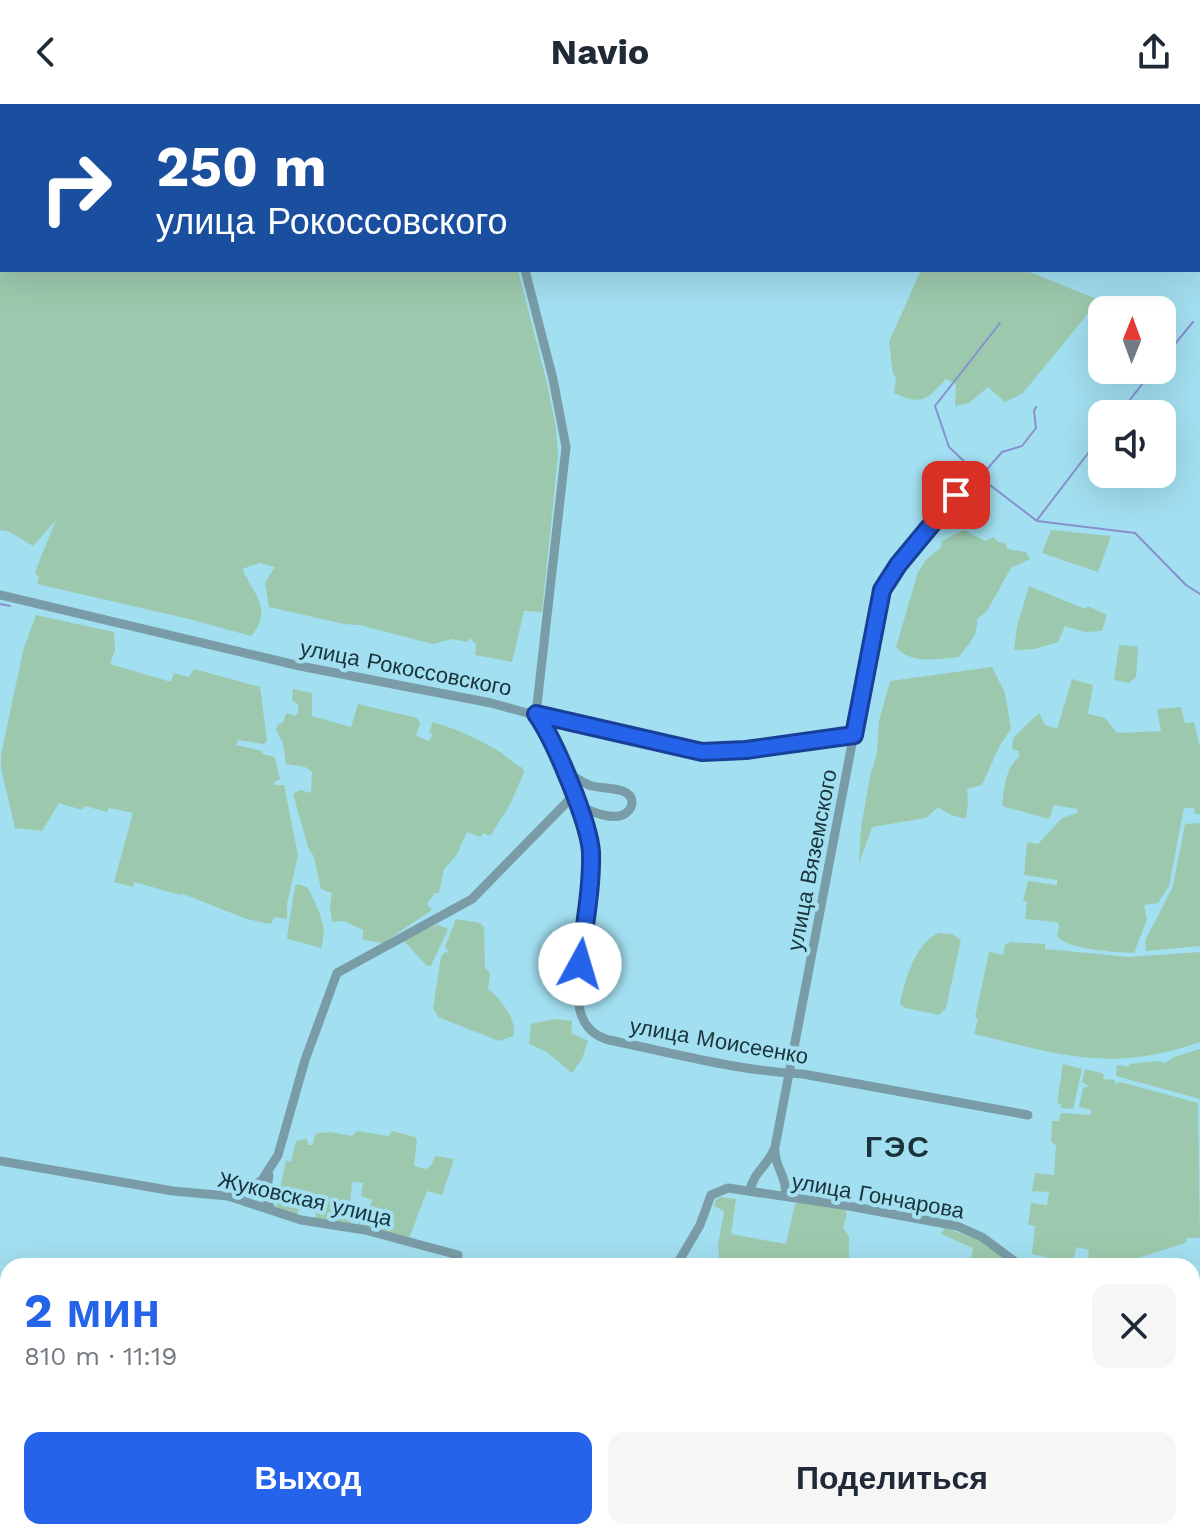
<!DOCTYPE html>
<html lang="ru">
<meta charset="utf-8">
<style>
body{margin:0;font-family:"Work Sans",sans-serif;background:#f6f6f7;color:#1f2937;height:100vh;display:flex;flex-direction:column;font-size:30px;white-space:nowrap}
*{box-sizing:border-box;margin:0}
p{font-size:26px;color:#747a83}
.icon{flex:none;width:44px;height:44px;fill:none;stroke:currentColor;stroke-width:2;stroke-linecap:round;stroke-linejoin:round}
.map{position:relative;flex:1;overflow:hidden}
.drawer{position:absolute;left:0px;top:1154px;width:1200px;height:282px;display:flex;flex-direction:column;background:#fff;border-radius:24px 24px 0 0;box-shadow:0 8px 32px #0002}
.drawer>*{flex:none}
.banner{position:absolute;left:0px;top:0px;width:1200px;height:168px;box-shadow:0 8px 32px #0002;background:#1a4fa0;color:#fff;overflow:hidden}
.needle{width:52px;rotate:1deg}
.tools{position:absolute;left:1088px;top:192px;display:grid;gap:16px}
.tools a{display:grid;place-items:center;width:88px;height:88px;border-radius:16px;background:#fff;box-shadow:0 8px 32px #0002;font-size:40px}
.pin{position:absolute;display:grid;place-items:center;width:68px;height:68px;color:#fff;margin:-34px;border-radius:16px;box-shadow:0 4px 12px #0006}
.me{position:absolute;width:88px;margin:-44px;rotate:6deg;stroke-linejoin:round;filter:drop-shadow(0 0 6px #0008)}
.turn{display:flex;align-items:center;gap:28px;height:168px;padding:0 24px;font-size:36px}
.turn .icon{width:104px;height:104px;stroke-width:2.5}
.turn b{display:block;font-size:56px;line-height:68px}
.round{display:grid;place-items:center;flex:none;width:84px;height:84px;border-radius:16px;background:#f6f6f7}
.summary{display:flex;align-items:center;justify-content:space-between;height:136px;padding:0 24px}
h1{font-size:48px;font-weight:700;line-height:60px;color:#2563eb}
.cta{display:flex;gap:16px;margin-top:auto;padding:16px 24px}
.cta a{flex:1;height:92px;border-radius:16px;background:#2563eb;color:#fff;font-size:32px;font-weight:700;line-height:92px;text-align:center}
.cta a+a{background:#f6f6f7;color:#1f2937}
header{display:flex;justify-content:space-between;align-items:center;height:104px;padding:0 24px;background:#fff;font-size:36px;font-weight:700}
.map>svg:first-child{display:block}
.green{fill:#9cc9ad}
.water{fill:#8790ce}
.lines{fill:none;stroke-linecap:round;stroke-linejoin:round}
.stream{stroke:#8790ce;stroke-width:2}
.minor{stroke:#799ca7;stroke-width:9}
.major{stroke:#1c6d80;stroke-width:11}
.route-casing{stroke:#184099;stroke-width:20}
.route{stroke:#2563eb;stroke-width:14}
.labels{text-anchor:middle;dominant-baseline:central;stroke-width:8;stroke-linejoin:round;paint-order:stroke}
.street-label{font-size:22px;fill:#1a333a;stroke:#a2dff0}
.district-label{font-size:30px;font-weight:bold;letter-spacing:2px;fill:#1a333a;stroke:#a2dff0}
</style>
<header><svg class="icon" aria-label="back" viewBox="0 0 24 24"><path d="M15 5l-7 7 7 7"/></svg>Navio<svg class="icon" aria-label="share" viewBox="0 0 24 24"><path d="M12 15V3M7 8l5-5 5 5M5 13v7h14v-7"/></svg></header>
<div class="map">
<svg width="1200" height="1435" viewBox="0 0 1200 1435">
<rect width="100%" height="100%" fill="#a2dff0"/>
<g class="green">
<path d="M0 0H478V2H2V166H518L547 279 556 324 558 352 542 508 524 507 512 558 475 551 476 541 470 534 467 538 452 535 433 540 359 521 344 520 269 503 265 479 275 463 260 459 242 465C255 492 273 506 251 532L189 515 37 480 39 474 35 468 56 416 33 442 8 427 0 426Z"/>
<path d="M921 166H1025L1099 196 1023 289 1005 298 988 283 969 299 955 302 956 280 946 275C926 296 923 302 894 289L896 273 893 270 889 238Z"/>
<path d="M964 426 985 437 994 433 998 438 1005 439 1008 445 1026 448 1030 455 1011 464 987 507 977 515C978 533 968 540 959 553 939 555 911 561 896 543L918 468 926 456 941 443 942 437Z"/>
<path d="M1051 426 1111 432 1098 468 1042 449Z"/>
<path d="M1029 482 1085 505 1088 502 1107 511 1102 527 1085 528 1065 522 1058 538 1035 545 1014 546 1017 522Z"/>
<path d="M36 511 114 528 115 546 110 560 171 578 174 569 189 573 194 565 260 583 267 637 264 640 238 636 236 641 262 647V650L275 653 280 675 274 678V681H284L298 751 287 800V815L274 813 271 820 247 815 183 790 180 791 135 778 133 783 114 778 133 709 109 704 107 708 85 702 82 706 59 699 42 727 15 724 1 664V651L23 547Z"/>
<path d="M1119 541 1138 543 1136 573 1129 579 1114 576Z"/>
<path d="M992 563 1005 589 1011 625 1000 641 982 681 967 685 968 699 966 715 951 711 938 703 926 714 872 723 859 760 861 724 870 672 877 649 879 617 890 577Z"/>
<path d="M1072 575 1093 581 1088 610 1105 614 1117 629 1161 627 1157 605 1181 603 1185 619 1194 618 1200 643V710H1195L1194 704H1184L1169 782 1158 799 1144 801 1147 816 1134 849C1115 848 1068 846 1057 832L1059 822 1057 818 1025 815 1027 798 1023 797 1028 777 1057 781V776L1024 771 1027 738 1038 740 1062 714 1077 709V705L1054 701 1049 715 1002 702C1004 685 1005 664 1019 653V647L1012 645 1013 634 1039 609 1045 621 1057 625Z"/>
<path d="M293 585 312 589V612L351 623 358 600 417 614 420 619 416 632 429 637 433 630 429 629 433 618C456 625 477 634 497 646 507 652 513 660 523 664L524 668 510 701 490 732 484 729 480 733 467 728 456 752 444 765 439 789H435L427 800 432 806 383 839 363 836V826L344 817 332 818 330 802 332 789 321 785 314 753 308 743 293 690 300 686 311 689 312 668 305 663 286 660 283 639 276 625 278 620 283 619 286 609 295 612 298 609V600L292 597Z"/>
<path d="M1200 719V842L1146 847 1145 837 1173 782 1185 720Z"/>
<path d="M298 780 307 783C317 802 329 822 321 844L288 835 287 833 295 782Z"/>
<path d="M456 815 480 819 484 823 485 864 490 869 488 885C501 895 518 917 513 932L499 937 438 913 433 904 441 853 444 849 449 848 445 843Z"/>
<path d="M438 821 448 825 431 862H427L403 836 418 827Z"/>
<path d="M939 829 952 830 961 836 946 904 939 911 905 904 900 900C904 877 916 838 939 829Z"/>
<path d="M1011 838 1045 840V845L1129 853 1200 848V938C1111 969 1062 951 974 930L978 915 975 913 989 848 1003 851 1005 841Z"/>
<path d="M554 915 572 917 571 929 588 937 582 955 572 969 547 948 529 940 531 920Z"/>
<path d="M1200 945V995L1116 972 1117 961 1129 963 1130 960 1155 957 1165 959 1174 953Z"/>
<path d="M1063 960 1082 965 1073 1005 1061 1004V1000L1057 999Z"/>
<path d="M1085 965 1104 970 1103 975 1115 976V980L1120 978 1198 999 1200 1134H1187L1185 1139 1135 1155H1126C1117 1165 1101 1162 1088 1162L1089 1146 1076 1143 1073 1159 1032 1150 1035 1122 1028 1121 1031 1099 1047 1101 1049 1088 1032 1087 1035 1069 1054 1071 1056 1042 1051 1037 1052 1017H1059L1061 1009 1091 1011V1006L1079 1003 1083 984 1089 982 1082 978Z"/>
<path d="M357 1027 389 1032 392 1027 415 1033 417 1036 414 1062 426 1065 431 1062 435 1052 454 1055 442 1091 427 1087 409 1134 365 1123V1117L361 1123 357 1122 361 1108 368 1109 372 1096 361 1092 363 1079 352 1078 350 1100 354 1101 351 1120 316 1114 315 1094 308 1095 306 1099 301 1098 297 1112 276 1104 286 1057 291 1058 296 1037 307 1035 308 1041H312L316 1029 331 1028 352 1032Z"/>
<path d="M721 1093 736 1095 731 1130 786 1140 795 1100 801 1098 844 1104 847 1110 843 1124 849 1132V1154L855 1162H790L786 1157 782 1162H720L718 1141 724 1107 714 1102 716 1095Z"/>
<path d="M945 1124 981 1136 1001 1151V1162H970L973 1144 941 1130Z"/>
</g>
<g class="water">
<path d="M873 0H1200V70L1198 72V2Z"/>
<path d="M0 1271 8 1272V1428H467L475 1435H0Z"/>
</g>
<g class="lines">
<g class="stream">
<path d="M1162 256 1193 218"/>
<path d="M1119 310 1153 266"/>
<path d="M971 364 949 343 935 302 1000 219"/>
<path d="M978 372 1037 417 1135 429 1186 481 1200 490"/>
<path d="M1037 416 1102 331"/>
<path d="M934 426 1002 348 1022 342 1036 324 1034 307 1036 303"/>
<path d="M0 500 10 502"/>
</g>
<g class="minor">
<path d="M486 0V2"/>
<path d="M525 166 553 275 566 343 536 610"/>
<path d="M0 491 300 562 491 599 560 618 694 647 746 646 854 631"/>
<path d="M536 610C557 639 592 721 590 756L578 892C579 914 587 930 609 936 673 949 738 967 803 970L1028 1011"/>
<path d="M563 663C570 670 579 677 589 681 600 686 631 681 632 698 632 702 630 706 626 709 615 718 590 707 578 702"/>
<path d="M775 1047C775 1064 788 1074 785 1092"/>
<path d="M0 1057 173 1087 228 1092 301 1116 365 1126 458 1151"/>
<path d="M269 1071 266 1094 271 1105"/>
<path d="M750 1087C753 1068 769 1061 775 1043L880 493 893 468 977 365"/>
<path d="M228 1092 245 1088 262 1076 278 1051 305 956 337 869 472 795 574 691"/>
<path d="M676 1162 700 1121 711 1091 728 1084 849 1102 957 1122 982 1133 1021 1162"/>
<path d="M1192 1234 1200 1237"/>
<path d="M1067 1428 1080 1435"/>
</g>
<g class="major">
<path d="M791 0 796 2"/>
<path d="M1198 113 1200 112"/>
</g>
</g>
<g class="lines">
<defs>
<path id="route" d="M580 860C584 823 592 785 591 748 589 718 554 635 536 610L702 648 746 646 854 631 882 486 898 461 956 391"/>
</defs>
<use href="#route" class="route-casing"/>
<use href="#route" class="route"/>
</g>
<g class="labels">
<g class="street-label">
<text transform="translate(406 564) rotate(11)">улица Рокоссовского</text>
<text transform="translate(812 756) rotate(-79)">улица Вяземского</text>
<text transform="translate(719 937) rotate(10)">улица Моисеенко</text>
<text transform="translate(878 1092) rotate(10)">улица Гончарова</text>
<text transform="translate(305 1095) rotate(13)">Жуковская улица</text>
</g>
<g class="district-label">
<text x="898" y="1042">ГЭС</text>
</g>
</g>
</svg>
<div class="tools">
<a><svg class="needle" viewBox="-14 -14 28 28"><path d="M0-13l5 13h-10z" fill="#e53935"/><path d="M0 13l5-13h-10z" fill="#747a83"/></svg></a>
<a><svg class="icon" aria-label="sound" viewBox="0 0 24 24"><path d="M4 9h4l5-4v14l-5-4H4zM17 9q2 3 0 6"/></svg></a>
</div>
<div class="pin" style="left:956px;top:391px;background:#d93025"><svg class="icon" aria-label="arrive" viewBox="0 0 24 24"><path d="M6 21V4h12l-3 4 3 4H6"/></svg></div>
<svg class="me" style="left:580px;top:860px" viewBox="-20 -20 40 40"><circle r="19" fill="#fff"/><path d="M0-13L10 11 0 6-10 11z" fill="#2563eb"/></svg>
<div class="banner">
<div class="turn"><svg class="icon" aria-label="right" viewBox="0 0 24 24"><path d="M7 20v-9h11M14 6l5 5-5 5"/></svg><div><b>250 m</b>улица Рокоссовского</div></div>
</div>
<section class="drawer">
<div class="summary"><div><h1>2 мин</h1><p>810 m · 11:19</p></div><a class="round"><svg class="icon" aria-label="close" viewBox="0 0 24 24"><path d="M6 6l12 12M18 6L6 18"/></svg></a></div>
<div class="cta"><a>Выход</a><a>Поделиться</a></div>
</section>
</div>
